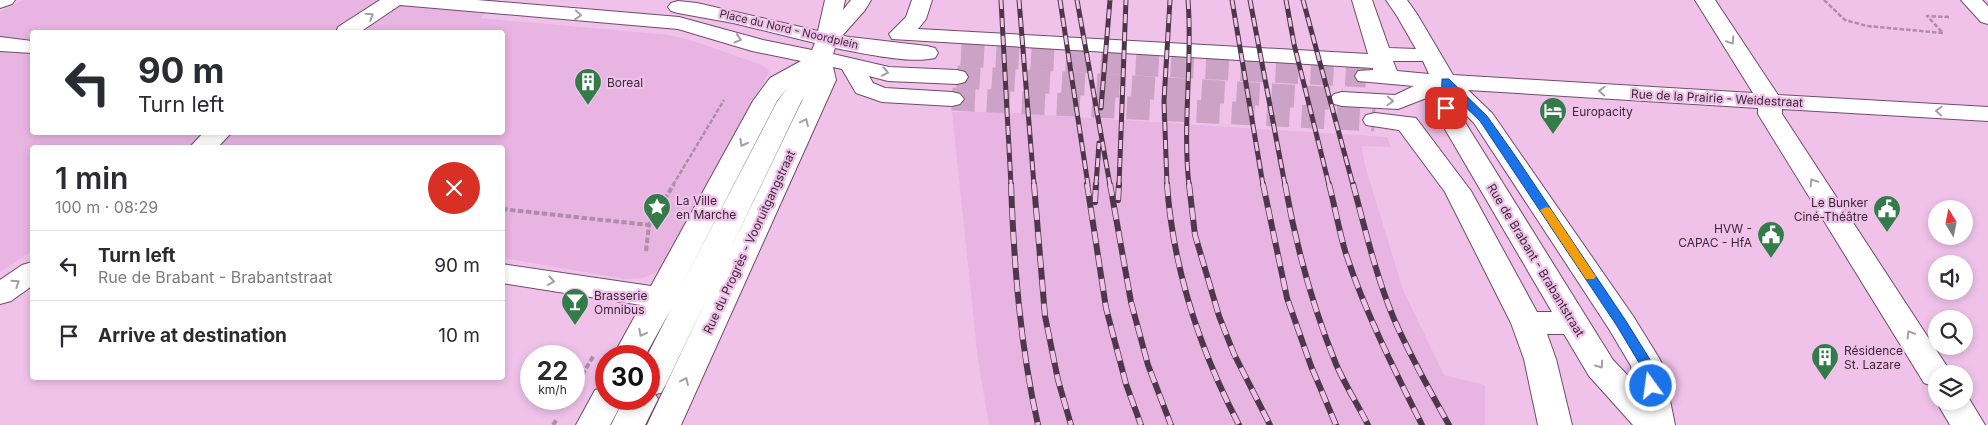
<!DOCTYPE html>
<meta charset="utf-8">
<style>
body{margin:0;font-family:Inter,sans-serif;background:#f2f2f3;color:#2b2b33;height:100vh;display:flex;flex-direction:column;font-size:19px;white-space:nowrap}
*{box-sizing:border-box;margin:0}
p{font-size:16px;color:#7c7c81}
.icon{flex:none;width:28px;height:28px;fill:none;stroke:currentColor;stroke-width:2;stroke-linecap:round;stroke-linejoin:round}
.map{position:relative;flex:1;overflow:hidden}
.sheet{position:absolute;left:30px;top:145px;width:475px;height:235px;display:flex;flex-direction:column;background:#fff;border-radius:5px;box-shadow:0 2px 8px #0003}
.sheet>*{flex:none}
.top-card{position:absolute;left:30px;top:30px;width:475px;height:105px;border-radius:5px;box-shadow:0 2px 8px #0003;background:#fff;color:#2b2b33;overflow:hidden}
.needle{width:32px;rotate:350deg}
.controls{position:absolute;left:1928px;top:200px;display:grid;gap:10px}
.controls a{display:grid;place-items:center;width:45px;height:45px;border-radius:50%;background:#fff;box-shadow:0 2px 8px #0003;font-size:25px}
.speed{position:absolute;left:520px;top:345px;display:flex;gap:10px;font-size:25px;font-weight:700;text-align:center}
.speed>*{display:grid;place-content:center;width:65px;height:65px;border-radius:50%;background:#fff;box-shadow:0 2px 8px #0003;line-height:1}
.speed small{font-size:12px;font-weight:400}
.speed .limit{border:8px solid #d22;background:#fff;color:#111}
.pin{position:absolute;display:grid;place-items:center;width:42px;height:42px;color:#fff;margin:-21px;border-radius:10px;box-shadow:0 2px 8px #0006}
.me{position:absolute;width:55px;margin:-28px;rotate:346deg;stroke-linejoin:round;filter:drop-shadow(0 0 4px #0008)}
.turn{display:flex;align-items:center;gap:18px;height:105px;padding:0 25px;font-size:22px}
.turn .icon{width:65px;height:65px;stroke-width:2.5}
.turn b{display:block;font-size:35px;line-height:42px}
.round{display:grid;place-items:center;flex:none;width:52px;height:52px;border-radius:26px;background:#f2f2f3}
.overview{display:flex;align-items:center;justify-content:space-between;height:85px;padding:0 25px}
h1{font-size:30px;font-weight:600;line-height:38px}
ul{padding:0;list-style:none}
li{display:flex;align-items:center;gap:15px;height:70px;padding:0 25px;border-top:1px solid #e1e1e2}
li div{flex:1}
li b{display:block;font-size:19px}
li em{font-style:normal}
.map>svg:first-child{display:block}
.built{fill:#e8b4e1;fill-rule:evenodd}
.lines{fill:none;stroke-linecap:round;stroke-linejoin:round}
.minor-tunnel{stroke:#cca3c6;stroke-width:23;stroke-dasharray:23 12;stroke-linecap:butt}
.minor-casing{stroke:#724a6d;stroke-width:2}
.path-far1{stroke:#b08cab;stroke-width:2.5;stroke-dasharray:4.5 2;stroke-linecap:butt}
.path{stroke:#b08cab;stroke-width:4;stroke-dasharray:5.5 2.5;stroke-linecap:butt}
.minor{fill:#fff;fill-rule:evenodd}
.rail-far1-casing{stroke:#4d384a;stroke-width:5}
.rail-casing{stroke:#4d384a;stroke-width:6}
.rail-far1{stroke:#f0c2ea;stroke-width:3;stroke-dasharray:9;stroke-linecap:butt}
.rail{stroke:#f0c2ea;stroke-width:4.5;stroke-dasharray:12;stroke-linecap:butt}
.oneway{stroke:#a69ea5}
.route{fill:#1a73e8;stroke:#114b97}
.slow{fill:#f59e0b}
.labels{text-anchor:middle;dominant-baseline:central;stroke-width:4.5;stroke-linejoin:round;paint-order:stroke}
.far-street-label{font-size:11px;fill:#3a2837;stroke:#f0c2ea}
.poi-label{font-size:12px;fill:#3a2837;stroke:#f0c2ea;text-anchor:start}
.street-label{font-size:12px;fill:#3a2837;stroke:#f0c2ea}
</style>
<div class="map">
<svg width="1988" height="425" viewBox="0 0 1988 425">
<rect width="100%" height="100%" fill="#f0c2ea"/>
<g class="built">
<path d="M23 0H500L480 18 670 35 690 40 762 65 768 69 769 73 667 264 655 273 642 278 625 279 503 258 502 148H32V251L0 272V12ZM32 32H502V132H32Z"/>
<path d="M952 112H997L1387 137 1391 147 1362 146 1364 162 1403 290 1444 375 1485 385V425H989L978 360Z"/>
</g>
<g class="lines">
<g class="minor-tunnel">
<path d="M961 55 1366 76"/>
<path d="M957 77 1342 99"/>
<path d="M952 99 1375 120"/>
</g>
<defs>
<g id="minor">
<path d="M0 0H15L12 4 0 8Z"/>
<path d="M380 0H477L679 17 763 40 812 50 815 43 733 23 678 13 671 11 668 7 671 3 678 1 697 3 818 31 825 0H845L843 10 851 0H871L865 10 842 36 927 46 935 48 938 53 935 58C910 64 861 53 835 48L833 54 889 67 957 70 965 72 968 77 965 82 957 84 888 81 869 76 873 83 885 88 952 92 960 94 964 99 960 104 952 106 882 102 856 93 842 69 833 67 836 80 681 425H647L709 294 666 384 661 393 655 394 658 399 645 425H611L624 399H649V356H647L671 309 645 356H613L641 305 502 283V264L651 286 753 101 770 78 801 61 752 51 678 29 400 5 360 32H336L338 27ZM788 87 777 102 679 290 777 101ZM804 97 728 254 801 102Z"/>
<path d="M912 0H932L926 19 918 29 1368 54 1352 0H1372L1389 48 1416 49 1397 16 1386 0H1407L1417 14 1453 75 1753 93 1695 0H1715L1778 95 1988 107V121L1782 109V114L1952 374H1936V387L1924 383 1758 114V108L1468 90 1492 113 1633 316 1659 358 1663 366 1675 425H1633L1589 376 1564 334H1547L1556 359 1572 425H1538L1524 359 1511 323 1445 192 1399 130 1366 125 1363 120 1366 115 1375 113 1416 118 1471 191 1537 312H1552L1439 119 1434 109V95L1398 109 1342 106 1334 104 1330 99 1334 94 1342 92 1395 95 1414 86 1358 81 1355 76 1358 71 1373 70V68L892 39 889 34 906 17ZM1393 61H1423L1429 74 1397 71ZM1458 107 1474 123 1609 329 1631 366 1633 381 1613 360 1463 119Z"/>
<path d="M1961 0H1982L1988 6V24L1981 22Z"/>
<path d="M0 37 32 41V53L0 51Z"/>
<path d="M204 132H232L217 148H189Z"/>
<path d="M32 262V286L11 301 0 304V280L22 265Z"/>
<path d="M606 387V399H624L610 425H576L595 390Z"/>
<path d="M1964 392H1965L1985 425H1950L1936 401H1964Z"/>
</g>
</defs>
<use href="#minor" class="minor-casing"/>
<g class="path-far1">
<path d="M1824 0 1845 20 1867 26 1943 33 1927 16 1950 17"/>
<path d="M673 185 724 100"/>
</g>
<g class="path">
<path d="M502 209 649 225"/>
<path d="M646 251 649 225 674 184"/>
<path d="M582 375 594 355"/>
<path d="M553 425 557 419"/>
</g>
<use href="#minor" class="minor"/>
<defs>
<g id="rail-far1">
<path d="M1001 0 1011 185"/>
<path d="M1019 0 1034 185"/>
<path d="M1060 0 1088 185"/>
<path d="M1077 0 1110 185"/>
<path d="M1188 0C1193 62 1182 124 1189 185"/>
<path d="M1232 0 1263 185"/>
<path d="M1250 0 1285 185"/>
<path d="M1286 0 1294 44 1329 185"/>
<path d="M1303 0 1353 185"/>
<path d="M1101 108 1110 0"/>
<path d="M1096 185 1099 143"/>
<path d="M1119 185 1126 0"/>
<path d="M1167 185 1164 101 1170 0"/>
</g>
<g id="rail">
<path d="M1011 184C1014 265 1020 345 1038 425"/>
<path d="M1034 184 1045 316 1058 380 1071 425"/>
<path d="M1087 184 1106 308 1126 384 1141 425"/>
<path d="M1110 184 1131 302 1148 365 1171 425"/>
<path d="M1167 184C1173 269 1200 350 1239 425"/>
<path d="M1189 184 1195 235 1219 316 1234 354 1270 425"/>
<path d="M1263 184 1287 298 1311 366 1336 425"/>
<path d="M1285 184C1296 246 1312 305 1336 364 1345 385 1358 405 1368 425"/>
<path d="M1329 184C1335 207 1339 231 1346 254 1366 314 1394 369 1422 425"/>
<path d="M1353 184C1365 229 1376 276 1394 319 1410 356 1430 391 1449 425"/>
<path d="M1118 200 1119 184"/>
<path d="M1095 202 1096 184"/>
</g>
</defs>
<use href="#rail-far1" class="rail-far1-casing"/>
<use href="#rail" class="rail-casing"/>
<use href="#rail-far1" class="rail-far1"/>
<use href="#rail" class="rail"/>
</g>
<defs><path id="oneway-chevron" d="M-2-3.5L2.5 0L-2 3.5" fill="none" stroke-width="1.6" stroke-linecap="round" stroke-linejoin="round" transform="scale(1.25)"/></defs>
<g class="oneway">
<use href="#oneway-chevron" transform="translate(578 15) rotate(4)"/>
<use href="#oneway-chevron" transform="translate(370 16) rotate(-33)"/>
<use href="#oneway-chevron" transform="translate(738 39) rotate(17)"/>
<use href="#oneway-chevron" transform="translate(1731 41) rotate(57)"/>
<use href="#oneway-chevron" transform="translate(885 72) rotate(11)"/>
<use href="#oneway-chevron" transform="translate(1602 91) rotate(-177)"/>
<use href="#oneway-chevron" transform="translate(1390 101) rotate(2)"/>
<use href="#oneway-chevron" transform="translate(1939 111) rotate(-177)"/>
<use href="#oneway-chevron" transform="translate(805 122) rotate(-65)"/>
<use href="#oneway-chevron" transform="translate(743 143) rotate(118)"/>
<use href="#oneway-chevron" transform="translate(1813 182) rotate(-122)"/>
<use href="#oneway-chevron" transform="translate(551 281) rotate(10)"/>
<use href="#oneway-chevron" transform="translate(16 283) rotate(-34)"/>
<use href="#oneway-chevron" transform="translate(642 333) rotate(118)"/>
<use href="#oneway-chevron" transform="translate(1910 334) rotate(-122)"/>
<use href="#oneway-chevron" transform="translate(1600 365) rotate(55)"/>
<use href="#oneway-chevron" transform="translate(685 381) rotate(-65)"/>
</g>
<path class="route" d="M1442 79H1449L1487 116 1514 154 1626 321 1654 366 1658 386 1656 389H1646L1641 366 1617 326 1480 121 1450 92 1451 108 1446 111 1441 108Z"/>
<path class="slow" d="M1546 207 1550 208 1594 274 1596 276 1594 279H1586L1540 210Z"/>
<defs>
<symbol id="building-pin" viewBox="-11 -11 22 30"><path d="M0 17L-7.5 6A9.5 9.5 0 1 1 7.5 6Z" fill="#337c4a" stroke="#f0c2ea"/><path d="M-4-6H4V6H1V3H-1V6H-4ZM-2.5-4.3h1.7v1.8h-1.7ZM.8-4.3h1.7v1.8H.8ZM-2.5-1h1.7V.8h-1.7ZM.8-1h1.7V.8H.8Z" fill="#fff"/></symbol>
<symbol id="hotel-pin" viewBox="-11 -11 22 30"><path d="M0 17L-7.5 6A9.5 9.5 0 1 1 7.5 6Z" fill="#337c4a" stroke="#f0c2ea"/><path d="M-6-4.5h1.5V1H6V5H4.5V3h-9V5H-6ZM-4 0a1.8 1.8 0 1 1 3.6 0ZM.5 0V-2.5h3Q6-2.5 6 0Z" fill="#fff"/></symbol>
<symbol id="sight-pin" viewBox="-11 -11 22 30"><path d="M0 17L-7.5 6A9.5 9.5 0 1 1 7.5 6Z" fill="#337c4a" stroke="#f0c2ea"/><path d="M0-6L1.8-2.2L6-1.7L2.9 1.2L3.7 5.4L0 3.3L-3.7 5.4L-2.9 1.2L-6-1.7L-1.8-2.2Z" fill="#fff"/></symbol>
<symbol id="civic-pin" viewBox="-11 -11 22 30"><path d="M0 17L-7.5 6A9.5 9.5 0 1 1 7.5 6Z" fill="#337c4a" stroke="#f0c2ea"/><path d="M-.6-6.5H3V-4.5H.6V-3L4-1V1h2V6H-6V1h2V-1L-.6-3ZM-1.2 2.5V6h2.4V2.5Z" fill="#fff"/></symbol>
<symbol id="bar-pin" viewBox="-11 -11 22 30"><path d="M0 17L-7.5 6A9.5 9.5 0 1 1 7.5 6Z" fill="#337c4a" stroke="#f0c2ea"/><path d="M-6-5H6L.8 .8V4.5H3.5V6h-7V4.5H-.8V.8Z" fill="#fff"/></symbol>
</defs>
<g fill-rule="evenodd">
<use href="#building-pin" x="572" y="66" width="32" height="43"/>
<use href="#hotel-pin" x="1537" y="95" width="32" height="43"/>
<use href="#sight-pin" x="641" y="191" width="32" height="43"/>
<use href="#civic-pin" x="1871" y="193" width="32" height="43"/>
<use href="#civic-pin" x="1755" y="219" width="32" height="43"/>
<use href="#bar-pin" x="559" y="286" width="32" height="43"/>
<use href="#building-pin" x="1809" y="341" width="32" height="43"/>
</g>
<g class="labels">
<g class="far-street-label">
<text transform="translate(789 29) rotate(13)">Place du Nord - Noordplein</text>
</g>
<g class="poi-label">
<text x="607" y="82">Boreal</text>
<text x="1572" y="111">Europacity</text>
<text x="676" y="200">La Ville<tspan x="676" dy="14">en Marche</tspan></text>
<text x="1868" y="202" text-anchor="end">Le Bunker<tspan x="1868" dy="14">Ciné-Théâtre</tspan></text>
<text x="1752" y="228" text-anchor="end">HVW -<tspan x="1752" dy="14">CAPAC - HfA</tspan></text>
<text x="594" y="295">Brasserie<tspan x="594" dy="14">Omnibus</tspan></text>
<text x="1844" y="350">Résidence<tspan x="1844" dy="14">St. Lazare</tspan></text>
</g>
<g class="street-label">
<text transform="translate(1717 98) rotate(3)">Rue de la Prairie - Weidestraat</text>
<text transform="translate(749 242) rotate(-65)">Rue du Progrès - Vooruitgangstraat</text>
<text transform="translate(1536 260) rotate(59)">Rue de Brabant - Brabantstraat</text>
</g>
</g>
</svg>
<div class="controls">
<a><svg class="needle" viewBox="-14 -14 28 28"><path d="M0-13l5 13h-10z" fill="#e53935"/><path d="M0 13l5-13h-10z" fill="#7c7c81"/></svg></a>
<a><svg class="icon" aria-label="sound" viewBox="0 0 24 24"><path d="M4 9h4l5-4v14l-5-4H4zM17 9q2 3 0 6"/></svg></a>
<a><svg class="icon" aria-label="search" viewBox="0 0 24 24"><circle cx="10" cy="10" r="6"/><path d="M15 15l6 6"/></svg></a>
<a><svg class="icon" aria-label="layers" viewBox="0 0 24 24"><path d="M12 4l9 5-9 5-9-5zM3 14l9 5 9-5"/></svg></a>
</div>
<div class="speed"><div>22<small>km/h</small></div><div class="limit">30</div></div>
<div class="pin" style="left:1446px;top:108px;background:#d93025"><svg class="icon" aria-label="arrive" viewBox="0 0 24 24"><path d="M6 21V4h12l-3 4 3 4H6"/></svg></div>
<svg class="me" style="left:1651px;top:386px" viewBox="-20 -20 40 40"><circle r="17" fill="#1a73e8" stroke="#fff" stroke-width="3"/><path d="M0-11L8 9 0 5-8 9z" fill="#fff"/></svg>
<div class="top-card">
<div class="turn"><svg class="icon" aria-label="left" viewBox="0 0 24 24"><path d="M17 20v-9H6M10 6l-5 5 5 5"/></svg><div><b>90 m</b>Turn left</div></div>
</div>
<section class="sheet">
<div class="overview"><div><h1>1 min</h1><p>100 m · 08:29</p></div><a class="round" style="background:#d93025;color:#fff"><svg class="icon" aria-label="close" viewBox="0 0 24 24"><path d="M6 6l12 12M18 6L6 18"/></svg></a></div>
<ul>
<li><svg class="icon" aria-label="left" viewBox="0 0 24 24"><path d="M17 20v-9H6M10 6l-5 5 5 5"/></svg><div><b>Turn left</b><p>Rue de Brabant - Brabantstraat</p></div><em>90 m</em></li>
<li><svg class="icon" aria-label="arrive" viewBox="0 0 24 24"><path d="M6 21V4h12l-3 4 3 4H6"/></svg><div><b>Arrive at destination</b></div><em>10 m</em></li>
</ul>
</section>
</div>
